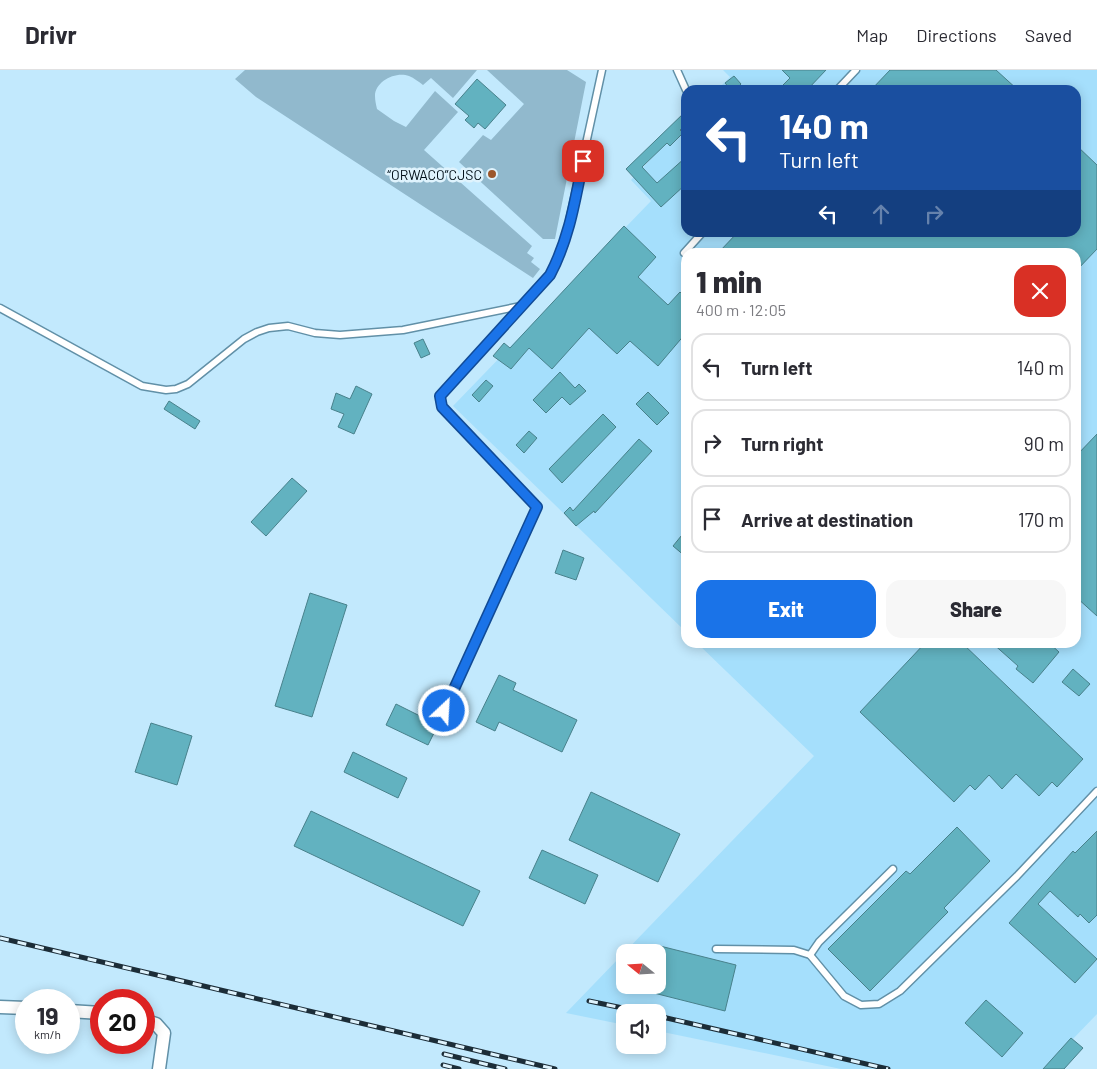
<!DOCTYPE html>
<meta charset="utf-8">
<style>
body{margin:0;font-family:Barlow,sans-serif;background:#f7f7f7;color:#2b2b33;height:100vh;display:flex;flex-direction:column;font-size:19px;white-space:nowrap}
*{box-sizing:border-box;margin:0}
p{font-size:16px;color:#7c7c81}
.icon{flex:none;width:28px;height:28px;fill:none;stroke:currentColor;stroke-width:2;stroke-linecap:round;stroke-linejoin:round}
.map{position:relative;flex:1;overflow:hidden}
.sheet{position:absolute;left:681px;top:178px;width:400px;height:400px;display:flex;flex-direction:column;background:#fff;border-radius:15px;box-shadow:0 2px 12px #0003}
.sheet>*{flex:none}
.banner{position:absolute;left:681px;top:15px;width:400px;height:152px;border-radius:15px;box-shadow:0 2px 12px #0003;background:#1a4fa0;color:#fff;overflow:hidden}
.needle{width:32px;rotate:288deg}
.controls{position:absolute;left:616px;top:874px;display:grid;gap:10px}
.controls a{display:grid;place-items:center;width:50px;height:50px;border-radius:10px;background:#fff;box-shadow:0 2px 12px #0003;font-size:25px}
.speed{position:absolute;left:15px;top:919px;display:flex;gap:10px;font-size:25px;font-weight:700;text-align:center}
.speed>*{display:grid;place-content:center;width:65px;height:65px;border-radius:50%;background:#fff;box-shadow:0 2px 12px #0003;line-height:1}
.speed small{font-size:12px;font-weight:400}
.speed .limit{border:8px solid #d22;background:#fff;color:#111}
.pin{position:absolute;display:grid;place-items:center;width:42px;height:42px;color:#fff;margin:-21px;border-radius:10px;box-shadow:0 2px 8px #0006}
.me{position:absolute;width:55px;margin:-28px;rotate:25deg;stroke-linejoin:round;filter:drop-shadow(0 0 4px #0008)}
.turn{display:flex;align-items:center;gap:18px;height:105px;padding:0 15px;font-size:22px}
.turn .icon{width:65px;height:65px;stroke-width:2.5}
.turn b{display:block;font-size:35px;line-height:42px}
.lanes{display:flex;align-items:center;height:48px;padding:0 15px;background:#0003;justify-content:center;gap:25px;direction:ltr}
.lanes .off{opacity:.35}
.round{display:grid;place-items:center;flex:none;width:52px;height:52px;border-radius:15px;background:#f7f7f7}
.headline{display:flex;align-items:center;justify-content:space-between;height:85px;padding:0 15px}
h1{font-size:30px;font-weight:800;line-height:38px}
.button{display:flex;gap:10px;margin-top:auto;padding:10px 15px}
.button a{flex:1;height:58px;border-radius:15px;background:#1a73e8;color:#fff;font-size:20px;font-weight:800;line-height:58px;text-align:center}
.button a+a{background:#f7f7f7;color:#2b2b33}
ul{padding:0;list-style:none}
li{display:flex;align-items:center;gap:15px;height:68px;margin:0 10px 8px;padding:0 5px;border:2px solid #e1e1e2;border-radius:15px}
li div{flex:1}
li b{display:block;font-size:19px}
li em{font-style:normal}
header{display:flex;align-items:center;gap:30px;box-sizing:border-box;height:70px;padding:0 25px;background:#fff;border-bottom:1px solid #e1e1e2}
header strong{font-size:24px}
nav{display:flex;gap:28px;margin-inline-start:auto;font-size:18px}
.map>svg:first-child{display:block}
.built{fill:#a5dffc;fill-rule:evenodd}
.green{fill:#91b9cd}
.building{fill:#62b2c0;stroke:#48818b}
.lines{fill:none;stroke-linecap:round;stroke-linejoin:round}
.lane-casing{stroke:#6190a7;stroke-width:9}
.street-casing{stroke:#6190a7;stroke-width:15}
.lane{stroke:#fff;stroke-width:6}
.street{stroke:#fff;stroke-width:12}
.rail-casing{stroke:#1c2d38;stroke-width:5}
.rail{stroke:#dff3fd;stroke-width:3;stroke-dasharray:9;stroke-linecap:butt}
.route-casing{stroke:#114b97;stroke-width:12}
.route{stroke:#1a73e8;stroke-width:9}
.poi-dot{fill:#9c572c;stroke:#dff3fd;stroke-width:2}
.labels{text-anchor:middle;dominant-baseline:central;stroke-width:5;stroke-linejoin:round;paint-order:stroke}
.poi-label{font-size:14px;fill:#000e17;stroke:#dff3fd;text-anchor:end}
</style>
<header>
<strong>Drivr</strong>
<nav><a>Map</a><a>Directions</a><a>Saved</a></nav>
</header>
<div class="map">
<svg width="1097" height="999" viewBox="0 0 1097 999">
<rect width="100%" height="100%" fill="#c2e9fd"/>
<path class="built" d="M723 0H1097V944L1044 999H841L658 961V942H625V955L566 943 814 686 697 573 1076 572V182H686V562L453 336 651 131 631 110 686 52V162H1076V20H717L730 7ZM625 882H658V915H625Z"/>
<g class="green">
<path d="M245 0H477L453 28 431 8 423 15C419 12 414 8 409 6 396 1 375 11 375 26 375 30 376 35 377 39L394 51 406 57 435 21 458 42 424 80 532 176 527 183 534 188 531 192 540 199 533 208 256 27 235 9Z"/>
<path d="M487 0H567L586 12 555 169H543L459 92 483 65 491 70 524 34Z"/>
</g>
<g class="building">
<path d="M782 0H826L807 20H778L790 8Z"/>
<path d="M890 0H996L1018 20H871Z"/>
<path d="M734 6 741 14 735 20H731L725 13Z"/>
<path d="M477 9 506 35 485 59 478 53 474 58 465 50 469 46 455 34Z"/>
<path d="M686 41V54L680 60 683 63 670 76 667 73 642 97 657 113 686 87V114L661 137 626 99Z"/>
<path d="M1076 75 1097 95V179L1076 201V182H719L738 162H1076Z"/>
<path d="M624 156 656 187 638 207 668 235 680 222 686 228V263L658 296 630 271 617 284 589 258 552 299 529 278 511 299 493 286 504 273 510 278Z"/>
<path d="M423 269 430 284 421 288 414 273Z"/>
<path d="M560 302 575 318 579 314 586 321 570 335 562 327 546 343 533 330Z"/>
<path d="M486 310 493 316 479 332 472 325Z"/>
<path d="M356 316 372 324 354 364 338 357 344 344 331 339 336 323 350 329Z"/>
<path d="M648 322 669 343 657 355 636 334Z"/>
<path d="M169 331 200 351 195 359 164 339Z"/>
<path d="M603 344 616 357 562 413 549 399Z"/>
<path d="M529 361 537 368 524 383 516 375Z"/>
<path d="M1097 364V546L1076 527V386Z"/>
<path d="M639 369 652 381 595 443 594 441 576 456 564 443 570 437 573 441Z"/>
<path d="M292 408 307 421 266 466 251 452Z"/>
<path d="M686 460V487L673 476Z"/>
<path d="M563 480 584 488 576 510 555 503Z"/>
<path d="M310 523 347 535 312 647 275 636Z"/>
<path d="M926 572H961L1083 689 1057 717 1052 712 1039 726 1016 704 1002 719 989 705 975 720 970 715 954 732 860 642Z"/>
<path d="M991 572H1048L1059 582 1033 613 1016 599 1018 596Z"/>
<path d="M1073 599 1090 614 1079 626 1062 612Z"/>
<path d="M499 605 516 613 513 620 577 650 562 682 499 652 495 661 476 652Z"/>
<path d="M396 634 438 655 428 675 386 655Z"/>
<path d="M151 653 192 666 177 715 135 702Z"/>
<path d="M353 682 407 708 398 728 344 702Z"/>
<path d="M591 722 680 764 658 812 569 770Z"/>
<path d="M311 741 480 821 463 856 294 776Z"/>
<path d="M957 757 990 791 944 838 948 842 870 921 828 879 906 801 910 804Z"/>
<path d="M1097 761V845L1089 853 1080 844 1078 847 1050 821 1038 834 1097 889 1075 913 1009 853 1073 781 1075 783Z"/>
<path d="M542 780 598 805 585 834 529 808Z"/>
<path d="M660 876 736 895 725 941 634 918 635 915H658V887Z"/>
<path d="M986 930 1023 963 1002 987 965 953Z"/>
<path d="M1071 968 1083 978 1064 999H1043Z"/>
</g>
<g class="lines">
<defs>
<g id="lane">
<path d="M677 0 686 20"/>
<path d="M837 20 856 0"/>
<path d="M684 183 703 162"/>
<path d="M0 238 142 316 166 320 176 319 188 314 244 269 257 262 269 258 288 256 315 263 340 265 403 260 521 236 550 205 564 175 602 0"/>
<path d="M444 641 537 437 442 337 440 326 521 236"/>
<path d="M716 879 794 880 810 885 844 926 861 935 879 934 900 921 1017 806 1097 721"/>
<path d="M810 885 819 872 893 799"/>
</g>
<g id="street">
<path d="M0 937 26 938"/>
<path d="M69 941 101 943"/>
<path d="M144 950 156 954 164 963 159 999"/>
</g>
</defs>
<use href="#lane" class="lane-casing"/>
<use href="#street" class="street-casing"/>
<use href="#lane" class="lane"/>
<use href="#street" class="street"/>
<defs>
<g id="rail">
<path d="M0 868 555 999"/>
<path d="M589 931 642 942"/>
<path d="M658 946 888 999"/>
<path d="M444 984 505 999"/>
<path d="M443 995 459 999"/>
</g>
</defs>
<use href="#rail" class="rail-casing"/>
<use href="#rail" class="rail"/>
</g>
<g class="lines">
<defs>
<path id="route" d="M444 641 537 437 442 337 440 326 550 205C569 169 575 131 583 91"/>
</defs>
<use href="#route" class="route-casing"/>
<use href="#route" class="route"/>
</g>
<circle class="poi-dot" cx="492" cy="104" r="5"/>
<g class="labels">
<g class="poi-label">
<text x="482" y="104">“ORWACO”CJSC</text>
</g>
</g>
</svg>
<div class="controls">
<a><svg class="needle" viewBox="-14 -14 28 28"><path d="M0-13l5 13h-10z" fill="#e53935"/><path d="M0 13l5-13h-10z" fill="#7c7c81"/></svg></a>
<a><svg class="icon" aria-label="sound" viewBox="0 0 24 24"><path d="M4 9h4l5-4v14l-5-4H4zM17 9q2 3 0 6"/></svg></a>
</div>
<div class="speed"><div>19<small>km/h</small></div><div class="limit">20</div></div>
<div class="pin" style="left:583px;top:91px;background:#d93025"><svg class="icon" aria-label="arrive" viewBox="0 0 24 24"><path d="M6 21V4h12l-3 4 3 4H6"/></svg></div>
<svg class="me" style="left:444px;top:641px" viewBox="-20 -20 40 40"><circle r="17" fill="#1a73e8" stroke="#fff" stroke-width="3"/><path d="M0-11L8 9 0 5-8 9z" fill="#fff"/></svg>
<div class="banner">
<div class="turn"><svg class="icon" aria-label="left" viewBox="0 0 24 24"><path d="M17 20v-9H6M10 6l-5 5 5 5"/></svg><div><b>140 m</b>Turn left</div></div>
<div class="lanes"><svg class="icon" aria-label="left" viewBox="0 0 24 24"><path d="M17 20v-9H6M10 6l-5 5 5 5"/></svg><svg class="icon off" aria-label="ahead" viewBox="0 0 24 24"><path d="M12 20V5M6 11l6-6 6 6"/></svg><svg class="icon off" aria-label="right" viewBox="0 0 24 24"><path d="M7 20v-9h11M14 6l5 5-5 5"/></svg></div>
</div>
<section class="sheet">
<div class="headline"><div><h1>1 min</h1><p>400 m · 12:05</p></div><a class="round" style="background:#d93025;color:#fff"><svg class="icon" aria-label="close" viewBox="0 0 24 24"><path d="M6 6l12 12M18 6L6 18"/></svg></a></div>
<ul>
<li><svg class="icon" aria-label="left" viewBox="0 0 24 24"><path d="M17 20v-9H6M10 6l-5 5 5 5"/></svg><div><b>Turn left</b></div><em>140 m</em></li>
<li><svg class="icon" aria-label="right" viewBox="0 0 24 24"><path d="M7 20v-9h11M14 6l5 5-5 5"/></svg><div><b>Turn right</b></div><em>90 m</em></li>
<li><svg class="icon" aria-label="arrive" viewBox="0 0 24 24"><path d="M6 21V4h12l-3 4 3 4H6"/></svg><div><b>Arrive at destination</b></div><em>170 m</em></li>
</ul>
<div class="button"><a>Exit</a><a>Share</a></div>
</section>
</div>
